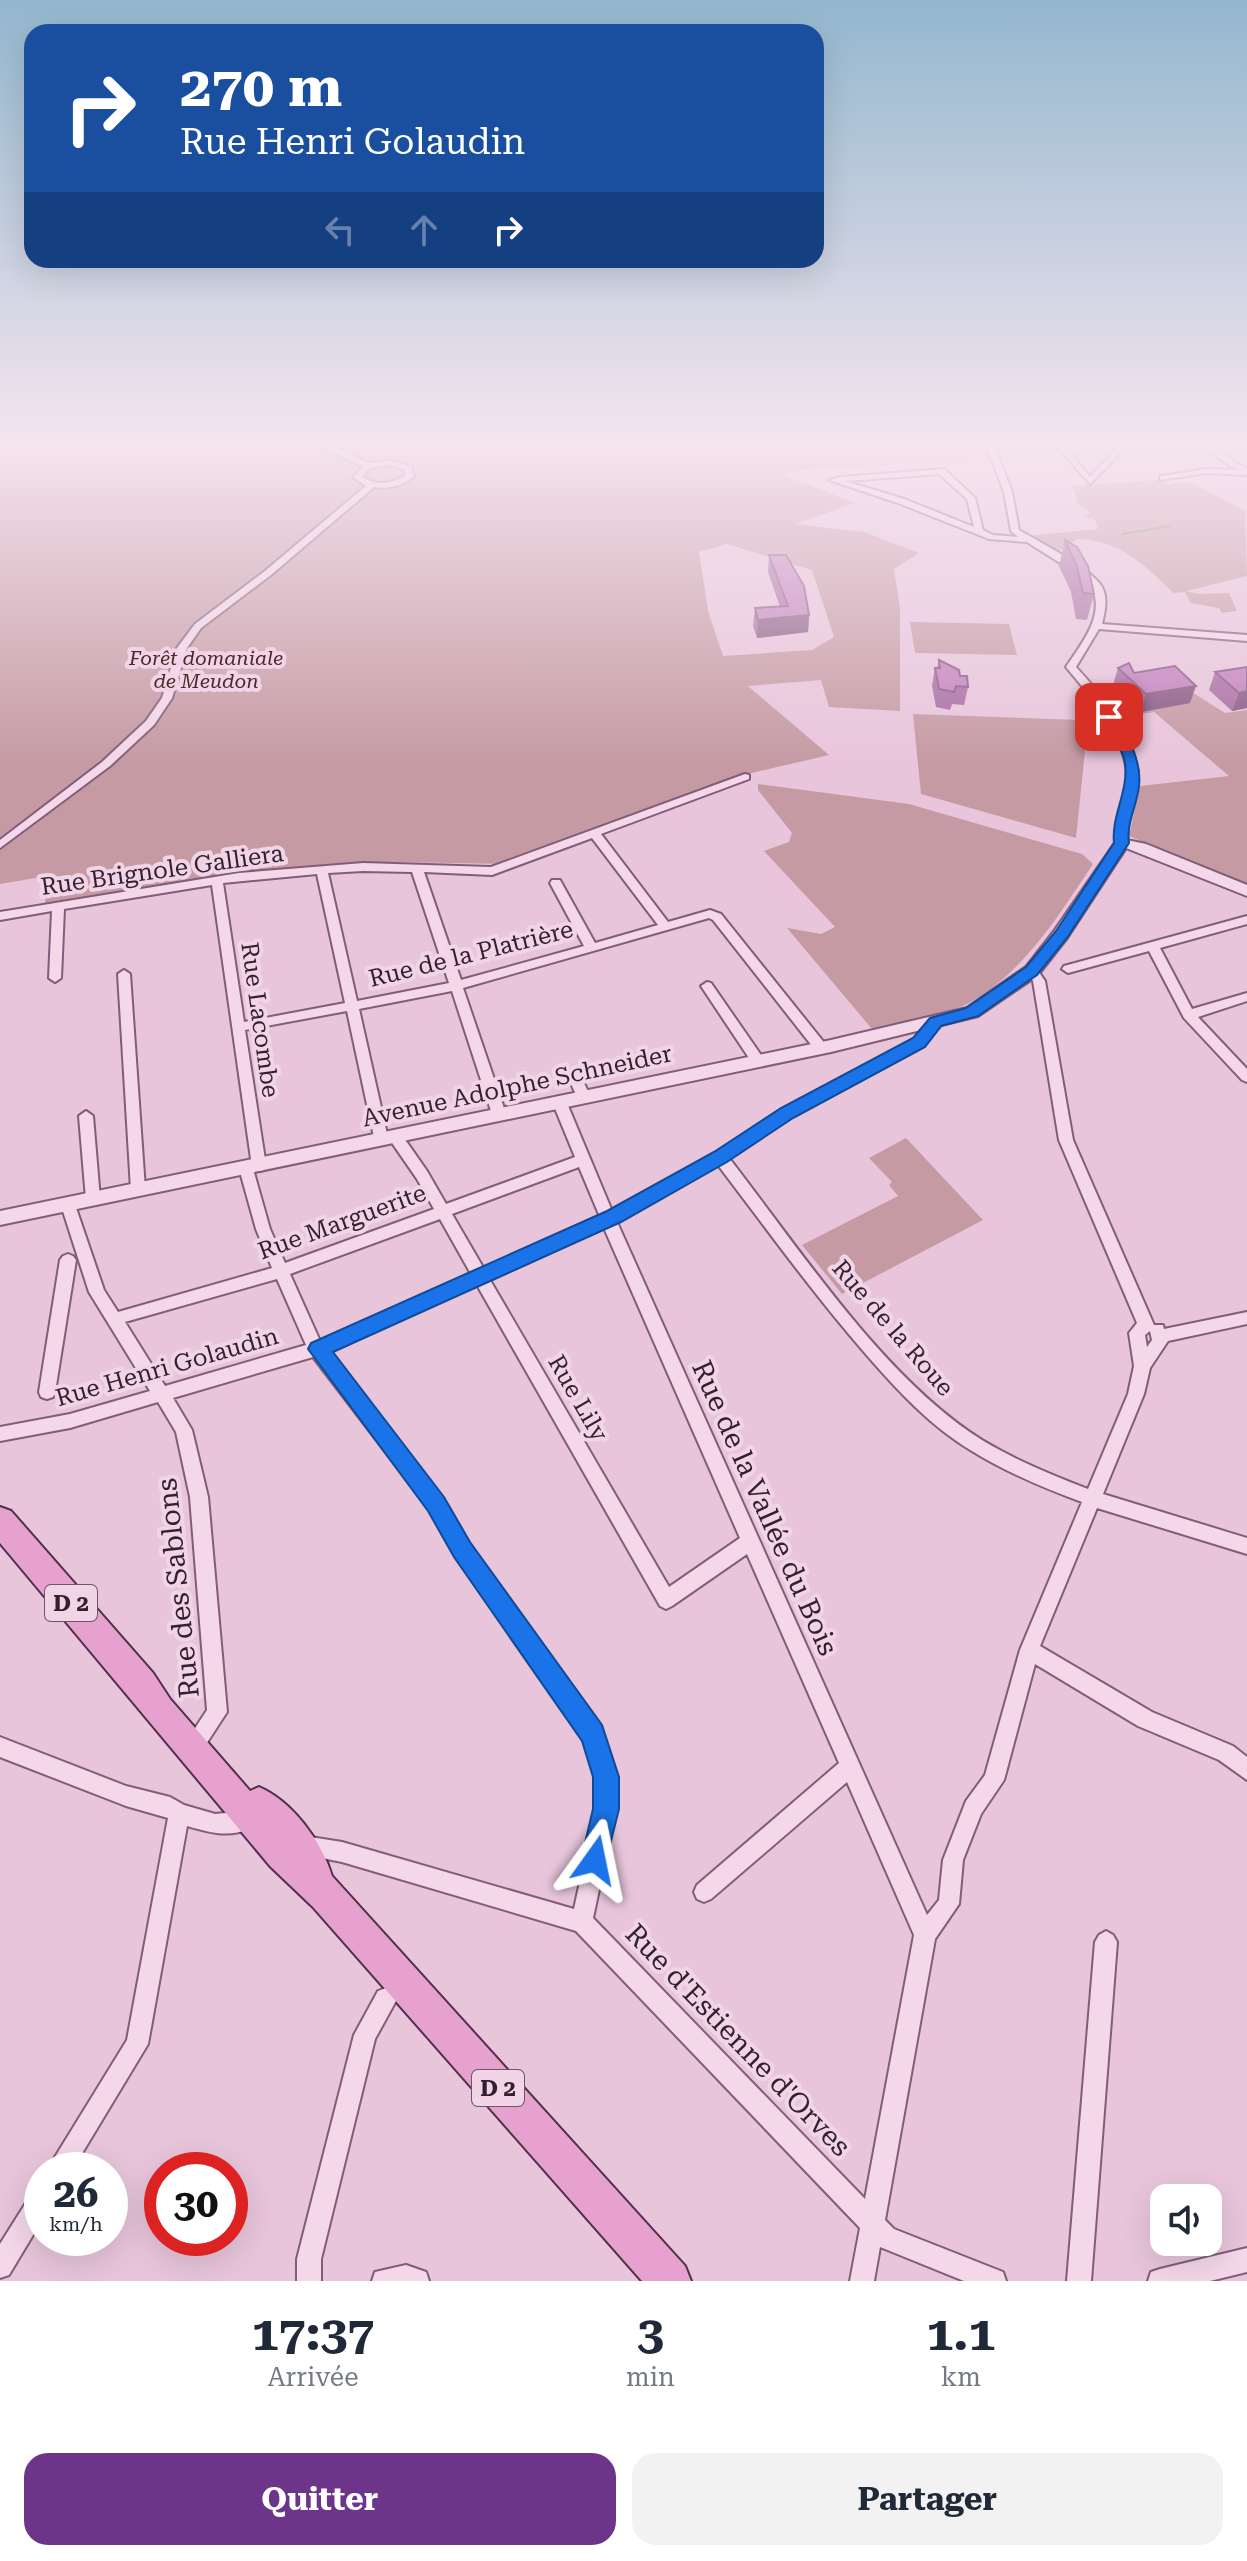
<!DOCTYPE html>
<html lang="fr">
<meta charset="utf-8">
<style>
body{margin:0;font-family:"Roboto Serif",serif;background:#f2f2f3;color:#1f2937;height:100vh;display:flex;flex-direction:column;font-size:30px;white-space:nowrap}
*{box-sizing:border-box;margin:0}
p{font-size:26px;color:#747a83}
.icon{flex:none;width:44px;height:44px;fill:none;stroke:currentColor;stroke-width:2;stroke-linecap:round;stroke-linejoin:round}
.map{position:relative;height:2281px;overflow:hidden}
.sheet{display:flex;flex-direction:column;background:#fff;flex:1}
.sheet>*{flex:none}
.guide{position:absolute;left:24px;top:24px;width:800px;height:244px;border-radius:24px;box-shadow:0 8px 32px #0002;background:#1a4fa0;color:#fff;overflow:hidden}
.buttons{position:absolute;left:1150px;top:2184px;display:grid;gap:16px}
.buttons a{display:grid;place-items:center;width:72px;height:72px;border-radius:16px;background:#fff;box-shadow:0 8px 32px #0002;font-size:40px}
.speed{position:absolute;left:24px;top:2152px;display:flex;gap:16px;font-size:40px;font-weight:700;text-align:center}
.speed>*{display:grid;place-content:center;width:104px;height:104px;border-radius:50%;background:#fff;box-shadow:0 8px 32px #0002;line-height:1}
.speed small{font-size:20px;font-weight:400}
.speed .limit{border:12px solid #d22;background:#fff;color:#111}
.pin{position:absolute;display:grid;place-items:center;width:68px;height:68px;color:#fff;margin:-34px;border-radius:16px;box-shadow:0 4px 12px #0006}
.me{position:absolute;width:88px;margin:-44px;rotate:12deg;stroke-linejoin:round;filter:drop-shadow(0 0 6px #0008)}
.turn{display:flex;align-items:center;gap:28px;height:168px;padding:0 24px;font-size:36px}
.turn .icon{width:104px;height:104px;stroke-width:2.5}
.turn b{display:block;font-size:56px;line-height:68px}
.lanes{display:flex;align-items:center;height:76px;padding:0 24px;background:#0003;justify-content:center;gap:40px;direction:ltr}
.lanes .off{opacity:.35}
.eta{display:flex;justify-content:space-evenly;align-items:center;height:136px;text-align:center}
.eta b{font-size:48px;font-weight:700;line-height:56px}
.button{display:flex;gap:16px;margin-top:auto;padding:16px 24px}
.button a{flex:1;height:92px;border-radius:24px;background:#6c3589;color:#fff;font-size:32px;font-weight:700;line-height:92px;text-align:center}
.button a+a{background:#f2f2f3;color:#1f2937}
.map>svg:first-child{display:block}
.green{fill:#c59aa3;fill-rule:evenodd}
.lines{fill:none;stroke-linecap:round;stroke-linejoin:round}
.stream{stroke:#7e896e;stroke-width:2}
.minor-casing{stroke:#815d7a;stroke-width:4}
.tertiary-casing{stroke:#815d7a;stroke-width:4}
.primary-casing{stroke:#4f314b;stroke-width:4}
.minor{fill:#f4d7e9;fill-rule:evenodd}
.tertiary{fill:#f4d7e9;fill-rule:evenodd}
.primary{fill:#e7a1ce;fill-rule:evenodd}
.wall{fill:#a76da2}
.shaded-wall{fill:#885984}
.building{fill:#c27fbc;stroke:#885984;stroke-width:2}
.route{fill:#1a73e8;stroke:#114b97;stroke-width:2}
.labels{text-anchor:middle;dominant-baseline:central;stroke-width:8;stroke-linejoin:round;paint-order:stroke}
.far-park-label{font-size:20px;font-style:italic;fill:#4d282b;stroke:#f1d4e6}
.shield{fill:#f1d4e6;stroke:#6c5567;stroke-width:2}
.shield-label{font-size:22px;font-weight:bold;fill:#331f30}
.street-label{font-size:24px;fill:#331f30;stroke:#f1d4e6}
.near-street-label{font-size:28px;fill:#331f30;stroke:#f1d4e6}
</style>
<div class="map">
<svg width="1247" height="2281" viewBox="0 0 1247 2281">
<rect width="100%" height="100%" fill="#e8c5db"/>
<g class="green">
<path d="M0 445H987L992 457 789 471 784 475 855 503 795 524 864 532 919 553 894 569 900 609V711L829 707 821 680 748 686 829 755 743 775 633 813 506 864 393 862 252 870 45 904 47 876 0 884ZM727 544 812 570 834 637 812 650 723 656 708 611 699 552Z"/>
<path d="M1160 480 1167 484 1190 482 1245 511 1247 576 1186 591 1199 594 1229 593 1237 611 1222 613 1219 608 1191 603 1185 592 1174 593C1142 564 1123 541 1077 539L1055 554 1026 536 1098 529 1095 519 1084 516 1090 513 1079 505 1072 486Z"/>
<path d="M910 622 1009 624 1017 655 915 653Z"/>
<path d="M1168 677 1225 713 1247 710V886L1129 836 1140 786 1229 776 1154 712 1114 718 1102 698Z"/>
<path d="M913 714 1079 720 1086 741 1076 838 921 794Z"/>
<path d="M758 784 909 804 1082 854 1093 864C1059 915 1023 974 967 1004 940 1018 901 1021 872 1029L787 928 821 934 835 927 764 851 789 842 792 833 758 790Z"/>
<path d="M906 1138 983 1220 842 1294 802 1245 898 1196 889 1185 892 1182 869 1158Z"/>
</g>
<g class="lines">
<path class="stream" d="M1123 534 1170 526"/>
<defs>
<g id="minor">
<path d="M319 445H329L369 463 389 461 411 466 414 476C403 486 389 489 374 487L271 575 201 628 187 648 172 698 154 725 110 766 0 848V840L102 762 146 721 162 698 177 648 195 624 265 571 366 486 353 477 363 467ZM389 465 404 469 406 475C391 485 377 486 362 477L370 468Z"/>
<path d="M986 445H994L1012 492 1019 530C1039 542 1091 568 1102 587 1108 599 1105 611 1102 624L1247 635V641L1099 629 1076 667C1102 695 1133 733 1138 773 1139 790 1132 805 1129 821 1127 829 1128 838 1126 845H1118C1112 827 1123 810 1126 791 1134 743 1094 701 1066 667 1083 641 1110 610 1087 580L1027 542 989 539 898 503 829 480 841 477 944 469 975 498 983 530 993 535 1018 537 1011 531 1004 492ZM939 474 967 499 974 527 904 499 845 481Z"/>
<path d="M1056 445H1064L1090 477 1120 445H1128L1090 484Z"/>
<path d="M1198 445H1207L1247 469V475L1206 473 1160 480V476H1163L1206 469 1237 470Z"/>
<path d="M745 774 749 775V779L601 834 668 922 710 910 721 914 826 1045 828 1048 826 1051H816L713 920 709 918 463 988 506 1114 499 1119 492 1114 452 991 359 1009 387 1134 394 1130 399 1131 427 1171 446 1204 575 1157 552 1101 559 1096 566 1101 612 1211 715 1153 782 1109 914 1040 931 1019H941L942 1022 941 1025 924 1046 792 1117 729 1158C800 1249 884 1379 982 1440 1015 1460 1052 1475 1088 1489L1128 1394 1134 1366 1129 1333 1137 1323 1059 1140 1033 981 1026 971 1032 967 1036 968 1045 981 1073 1140 1154 1325H1163L1164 1329 1247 1312V1324L1168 1341 1150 1368 1144 1394 1103 1494 1247 1538V1554L1097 1508 1040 1646 1152 1712 1233 1746 1247 1757V1780L1219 1760 1138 1726 1035 1664 1004 1780 981 1814 963 1860 959 1904 935 1939 885 2220 894 2229 1003 2272 1006 2281H964L880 2247 874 2281H850L860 2228 576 1931 342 1862 297 1853 294 1846 297 1839 304 1836 342 1842 574 1909 596 1809V1777L585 1739 456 1556 430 1510 313 1357 173 1398 192 1430 208 1497 227 1712 199 1755 192 1758 185 1755 182 1748 207 1710 190 1497 176 1432 158 1402 70 1428 0 1441V1427L70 1414 150 1391 89 1292 61 1205 63 1201H73L75 1205 104 1290 118 1312 272 1268 256 1229 239 1168 241 1164 246 1163 252 1166 212 885 64 909 61 978 55 982 49 978 52 911 0 920V912L239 873 363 863 491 867ZM592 838 658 925 595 943 560 880H552L550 883 584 946 461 980 424 872 492 875ZM363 871 412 872 449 983 357 1001 328 873ZM317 874 345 1003 244 1022 223 883ZM347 1011 374 1137 381 1142 386 1141 388 1137 417 1179 434 1209 285 1263 270 1229 253 1169 259 1171 264 1170 266 1166 245 1030ZM718 1165C766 1228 812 1292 864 1352 896 1389 930 1426 972 1451 1006 1472 1044 1488 1082 1502L1020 1650 985 1775 966 1801 943 1860 939 1900 927 1915 617 1222ZM579 1167 600 1217 484 1269 452 1214ZM440 1219 471 1274 320 1341 290 1274ZM604 1228 740 1538 669 1587 490 1280ZM277 1279 306 1345 165 1386 125 1322ZM477 1285 660 1606 666 1609 672 1606 747 1554 839 1763 697 1885 694 1892 697 1899 704 1902 711 1899 847 1782 914 1935 865 2199 593 1918 616 1809V1777L600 1727 468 1544 442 1498 329 1352ZM1150 1331 1152 1340 1147 1347 1145 1335Z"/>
<path d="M1247 916V924L1160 948 1192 1009 1247 993V1001L1198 1017 1247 1069V1082L1242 1080 1184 1018 1149 951 1068 973 1062 969 1064 966Z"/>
<path d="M124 970 130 974 145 1189 143 1193H133L131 1189 118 974Z"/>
<path d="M707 982 711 983 763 1058 765 1061 763 1064H753L701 986Z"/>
<path d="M574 1070 579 1072 590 1096 588 1099H578L567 1075Z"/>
<path d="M86 1111 93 1116 100 1199 98 1203H88L86 1199 79 1116Z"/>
<path d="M68 1254 73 1256 76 1260 55 1392 53 1397 47 1399 41 1397 39 1392 60 1260 63 1256Z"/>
<path d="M0 1737 126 1786 170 1797 184 1805 215 1814 236 1812 240 1805 247 1802 254 1805 257 1812 249 1829C228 1838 208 1832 187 1826L148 2044 72 2170H47L127 2040 168 1818 126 1806 0 1757Z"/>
<path d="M1106 1931 1113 1935 1117 1942 1091 2281H1067L1095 1942 1099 1935Z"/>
<path d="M386 1988 394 1991 397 1999 375 2039 321 2259V2281H297V2259L354 2035 378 1991Z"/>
<path d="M42 2186V2220L9 2275 0 2278V2244L34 2190Z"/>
<path d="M1247 2248V2272L1210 2281H1148L1151 2272 1160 2269Z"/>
<path d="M406 2265 426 2272 429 2281H372L375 2272Z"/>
</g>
<path id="tertiary" d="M1122 839 1146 844 1247 885V896L1126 848 1067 938 1038 975 978 1016 831 1052 0 1225V1211L831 1040 967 1008 1026 967 1055 930 1117 840Z"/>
<path id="primary" d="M0 1507 11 1511 153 1673 170 1699 250 1791 259 1787C292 1801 322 1842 332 1876L685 2266 691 2281H642L313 1907 270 1866 0 1543Z"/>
</defs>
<use href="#minor" class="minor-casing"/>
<use href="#tertiary" class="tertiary-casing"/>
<use href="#primary" class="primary-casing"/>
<use href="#minor" class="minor"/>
<use href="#tertiary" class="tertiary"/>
<use href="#primary" class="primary"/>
</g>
<g class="wall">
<path d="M1065 540 1094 594 1087 620 1076 619 1071 592 1059 566Z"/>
<path d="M769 555 809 615 808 632 757 638 753 626 755 608 780 607 768 572Z"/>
<path d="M939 660 968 687 964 705 952 704 950 710 936 707 932 686 935 668H937Z"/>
<path d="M1247 667V708L1232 711 1209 690 1215 672Z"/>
<path d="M1118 668 1134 673 1190 703 1141 712 1113 685Z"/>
</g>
<g class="shaded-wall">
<path d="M809 615 808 632 757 638 758 620Z"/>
<path d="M1196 686 1190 703 1141 712 1146 694Z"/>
<path d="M1247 691V708L1232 711 1239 693Z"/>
</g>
<g class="building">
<path d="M1065 540 1077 547 1088 566 1094 594 1083 593 1077 567Z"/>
<path d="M769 555H786L804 586 809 615 758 620 755 608 788 606Z"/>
<path d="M939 660 959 670 960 676H967L968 687 956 686 954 692 939 689 935 668H940Z"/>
<path d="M1129 663 1134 673 1175 666 1196 686 1146 694 1118 668Z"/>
<path d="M1247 667V691L1239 693 1215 672Z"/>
</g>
<linearGradient id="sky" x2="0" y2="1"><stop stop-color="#93b7ce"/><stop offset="0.58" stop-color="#f5e5ef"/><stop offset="1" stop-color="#f5e5ef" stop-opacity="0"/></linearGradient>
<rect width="1247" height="764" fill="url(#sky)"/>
<path class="route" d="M1104 714H1113C1127 737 1142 759 1139 786 1137 806 1126 823 1129 843L1067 938 1037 975 978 1016 941 1026 925 1047 793 1118 727 1162 621 1222 333 1352 444 1497 470 1542 602 1725 619 1777V1809L604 1869 595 1873 585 1869 581 1860 593 1809V1777L582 1741 454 1557 428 1511 308 1349 311 1343 607 1211 714 1152 781 1108 913 1038 930 1018 966 1008 1026 967 1056 931 1114 843C1111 816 1129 791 1125 762 1122 748 1109 731 1102 717Z"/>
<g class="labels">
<g class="far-park-label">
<text x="206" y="658">Forêt domaniale<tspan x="206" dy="23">de Meudon</tspan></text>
</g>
<g class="shield">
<rect x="45" y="1585" width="52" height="36" rx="6"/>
<rect x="472" y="2070" width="52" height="36" rx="6"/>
</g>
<g class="shield-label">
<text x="71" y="1603">D 2</text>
<text x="498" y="2088">D 2</text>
</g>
<g class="street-label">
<text transform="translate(162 870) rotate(-8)">Rue Brignole Galliera</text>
<text transform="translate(471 954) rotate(-14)">Rue de la Platrière</text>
<text transform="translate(260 1020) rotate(82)">Rue Lacombe</text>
<text transform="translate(517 1086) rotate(-12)">Avenue Adolphe Schneider</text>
<text transform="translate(342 1222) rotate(-20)">Rue Marguerite</text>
<text transform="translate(893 1328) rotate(49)">Rue de la Roue</text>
<text transform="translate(167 1367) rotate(-16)">Rue Henri Golaudin</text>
<text transform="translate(578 1398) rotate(60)">Rue Lily</text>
</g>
<g class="near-street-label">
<text transform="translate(765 1508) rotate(66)">Rue de la Vallée du Bois</text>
<text transform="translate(178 1588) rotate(-96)">Rue des Sablons</text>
<text transform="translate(738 2040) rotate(46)">Rue d'Estienne d'Orves</text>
</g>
</g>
</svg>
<div class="buttons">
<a><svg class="icon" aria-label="sound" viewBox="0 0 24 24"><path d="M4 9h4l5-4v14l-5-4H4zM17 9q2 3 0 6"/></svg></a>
</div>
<div class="speed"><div>26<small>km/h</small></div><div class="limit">30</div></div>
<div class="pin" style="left:1109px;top:717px;background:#d93025"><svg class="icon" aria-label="arrive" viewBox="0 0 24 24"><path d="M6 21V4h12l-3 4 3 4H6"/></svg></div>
<svg class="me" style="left:595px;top:1860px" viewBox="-20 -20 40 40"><path d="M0-17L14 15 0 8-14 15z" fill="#1a73e8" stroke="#fff" stroke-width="4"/></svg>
<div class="guide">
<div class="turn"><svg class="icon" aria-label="right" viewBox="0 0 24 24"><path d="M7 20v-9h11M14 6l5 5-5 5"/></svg><div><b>270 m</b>Rue Henri Golaudin</div></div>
<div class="lanes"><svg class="icon off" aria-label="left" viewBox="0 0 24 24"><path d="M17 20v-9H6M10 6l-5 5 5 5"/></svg><svg class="icon off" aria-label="ahead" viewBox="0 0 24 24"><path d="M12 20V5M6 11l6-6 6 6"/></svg><svg class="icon" aria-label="right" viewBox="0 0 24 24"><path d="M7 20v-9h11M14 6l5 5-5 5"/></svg></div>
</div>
</div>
<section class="sheet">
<div class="eta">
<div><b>17:37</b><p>Arrivée</p></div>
<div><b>3</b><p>min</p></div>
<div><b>1.1</b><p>km</p></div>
</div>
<div class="button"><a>Quitter</a><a>Partager</a></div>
</section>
